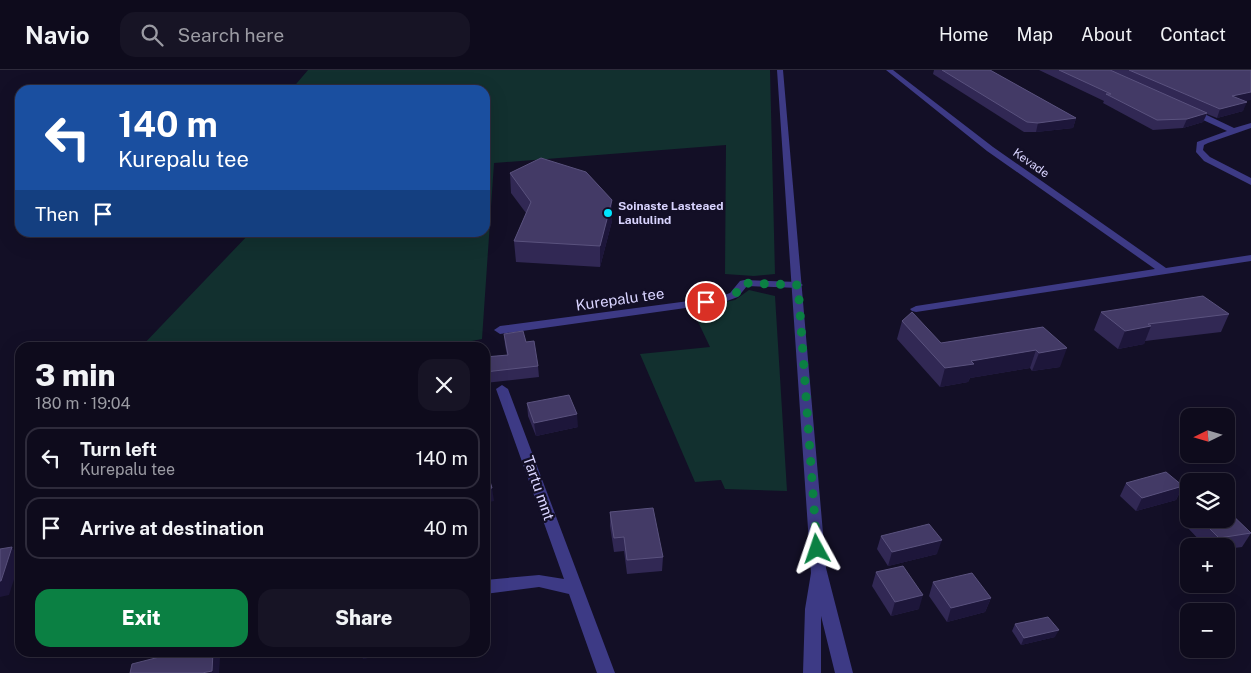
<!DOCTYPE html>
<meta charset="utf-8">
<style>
body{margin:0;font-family:"Public Sans",sans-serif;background:#171425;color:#f1f3f6;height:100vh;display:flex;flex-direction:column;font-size:19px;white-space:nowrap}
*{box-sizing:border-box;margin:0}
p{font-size:16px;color:#9b9ba3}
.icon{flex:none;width:28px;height:28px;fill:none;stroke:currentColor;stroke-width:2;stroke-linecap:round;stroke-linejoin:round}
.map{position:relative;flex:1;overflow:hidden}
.details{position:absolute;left:15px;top:272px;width:475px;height:315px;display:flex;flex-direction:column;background:#0e0b1c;border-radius:15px;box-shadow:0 5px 20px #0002,0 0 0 1px #2e2b3b}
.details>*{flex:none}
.banner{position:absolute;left:15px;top:15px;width:475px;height:152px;border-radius:15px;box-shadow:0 5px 20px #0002,0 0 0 1px #2e2b3b;background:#1a4fa0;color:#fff;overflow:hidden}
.needle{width:32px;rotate:265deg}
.fabs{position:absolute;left:1180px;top:338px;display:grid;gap:10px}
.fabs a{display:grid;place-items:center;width:55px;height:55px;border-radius:10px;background:#0e0b1c;box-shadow:0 5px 20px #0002,0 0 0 1px #2e2b3b;font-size:25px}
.pin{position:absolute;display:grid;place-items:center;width:42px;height:42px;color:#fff;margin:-21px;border:2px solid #fff;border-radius:50%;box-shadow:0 1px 5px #0007}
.me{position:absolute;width:55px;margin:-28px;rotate:355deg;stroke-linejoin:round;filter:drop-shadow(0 0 4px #0008)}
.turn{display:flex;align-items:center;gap:18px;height:105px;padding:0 20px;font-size:22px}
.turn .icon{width:65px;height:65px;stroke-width:2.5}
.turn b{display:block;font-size:35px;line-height:42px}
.then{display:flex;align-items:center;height:48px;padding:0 20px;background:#0003;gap:10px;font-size:19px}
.round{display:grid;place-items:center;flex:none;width:52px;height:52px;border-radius:15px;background:#171425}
.head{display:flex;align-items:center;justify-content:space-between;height:85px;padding:0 20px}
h1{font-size:30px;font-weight:800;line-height:38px}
.button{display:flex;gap:10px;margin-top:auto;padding:10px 20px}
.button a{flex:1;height:58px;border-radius:15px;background:#0b8043;color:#fff;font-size:20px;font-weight:800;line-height:58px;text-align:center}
.button a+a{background:#171425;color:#f1f3f6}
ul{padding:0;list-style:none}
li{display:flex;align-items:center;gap:15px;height:62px;margin:0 10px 8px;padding:0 10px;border:2px solid #2e2b3b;border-radius:15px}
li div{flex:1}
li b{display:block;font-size:19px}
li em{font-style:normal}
header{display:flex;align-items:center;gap:30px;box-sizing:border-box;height:70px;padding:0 25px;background:#0e0b1c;border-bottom:1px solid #2e2b3b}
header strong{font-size:24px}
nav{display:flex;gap:28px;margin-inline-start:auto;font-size:18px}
.search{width:350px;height:45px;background:#171425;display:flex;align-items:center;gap:12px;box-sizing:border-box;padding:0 18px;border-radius:15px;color:#9b9ba3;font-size:19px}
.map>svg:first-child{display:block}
.green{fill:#12302f}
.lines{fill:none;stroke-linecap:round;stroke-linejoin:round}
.minor{fill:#3d3a85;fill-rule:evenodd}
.tertiary{fill:#3d3a85;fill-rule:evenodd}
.wall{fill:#312854}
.shaded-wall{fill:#1d163a}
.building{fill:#433a66;stroke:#5a527e}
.route{stroke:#0b8043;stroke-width:9;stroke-dasharray:0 16.2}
.poi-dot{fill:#00e5ff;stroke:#130f26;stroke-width:2}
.labels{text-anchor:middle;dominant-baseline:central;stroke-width:4.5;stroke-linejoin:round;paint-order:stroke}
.far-street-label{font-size:12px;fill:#d9d4ff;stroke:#130f26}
.far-poi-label{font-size:12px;font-weight:bold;fill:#d9d4ff;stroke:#130f26;text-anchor:start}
.street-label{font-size:15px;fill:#d9d4ff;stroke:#130f26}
</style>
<header>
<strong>Navio</strong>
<div class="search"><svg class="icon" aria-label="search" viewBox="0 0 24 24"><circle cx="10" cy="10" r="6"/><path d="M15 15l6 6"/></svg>Search here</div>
<nav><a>Home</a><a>Map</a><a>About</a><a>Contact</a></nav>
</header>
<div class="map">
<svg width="1251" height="603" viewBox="0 0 1251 603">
<rect width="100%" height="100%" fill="#130f26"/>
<g class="green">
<path d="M308 0H770L775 204 754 206 725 204 726 75 494 93 482 269 436 278H140L250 163 485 162V20H291Z"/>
<path d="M749 220 775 226 787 421 725 419 721 410 695 412 640 284 710 277 692 239 735 230Z"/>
</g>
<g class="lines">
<g class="minor">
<path d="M886 0H893L993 77 1166 198 1251 185V191L916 242 912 241 910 239 916 236 1155 199 987 81Z"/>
<path d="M1188 39H1194L1234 58 1251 53V58L1208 73 1204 75 1203 80 1210 87 1251 108V115L1204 91 1196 82 1197 72 1227 61 1188 43Z"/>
<path d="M744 210 798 212 803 215 798 218 747 216 738 227 721 233 500 264 494 260 500 256 719 227 730 223 740 211Z"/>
<path d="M502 315 508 319 615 603H597L569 524 539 517 485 524V510L539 505 564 509 496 319Z"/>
</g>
<path class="tertiary" d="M777 0H783L826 498 853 603H835L821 546V603H803L805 539 811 503Z"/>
</g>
<g class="wall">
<path d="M934 0H990L1076 48 1073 58 1036 62H1024L933 4Z"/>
<path d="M1039 0H1251L1243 41 1217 48 1207 44 1203 52 1183 58 1153 60 1103 33 1104 31Z"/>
<path d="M510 103 612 130V151L600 197 516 192 514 171 526 143 511 123Z"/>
<path d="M1101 242 1229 244 1221 262 1145 271 1144 274 1118 279 1094 260Z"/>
<path d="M902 251 941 273 1043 257 1060 297 1032 301 1030 298 970 308 968 312 940 317 897 269Z"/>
<path d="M504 264 526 272 538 296 539 307 485 313V287L507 285 505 275Z"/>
<path d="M527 333 578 357 536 366 528 346Z"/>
<path d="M1126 413 1183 416 1176 430 1136 441 1120 426Z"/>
<path d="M610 442 663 487 662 501 627 504 624 481 614 482 610 456Z"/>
<path d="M1190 449H1226L1251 463 1242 477 1226 479V476H1205L1186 456Z"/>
<path d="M881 466 937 484 888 496 877 479Z"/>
<path d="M876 502 919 539 891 546 872 516Z"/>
<path d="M933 512 991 528 985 542 947 552 929 526Z"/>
<path d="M1015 554 1055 567 1021 575 1012 561Z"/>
</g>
<g class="shaded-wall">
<path d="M1251 22V30L1228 35 1232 26Z"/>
<path d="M1247 32 1243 41 1217 48 1220 39Z"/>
<path d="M1207 43 1203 52 1183 58 1187 49Z"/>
<path d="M1076 48 1073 58 1036 62 1038 53Z"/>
<path d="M612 130V151L600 197V176Z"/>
<path d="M1151 256 1144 274 1118 279 1125 261Z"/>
<path d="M1067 278 1060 297 1032 301 1039 283Z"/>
<path d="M1036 280 1030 298 970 308 968 312 940 317 945 298 971 291Z"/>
<path d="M485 342H486L488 353 485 354Z"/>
<path d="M577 344 578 357 536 366 534 353Z"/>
<path d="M1183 416 1176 430 1136 441 1142 428Z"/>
<path d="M492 418 494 431 485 433V419Z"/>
<path d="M942 470 937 484 888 496 892 482Z"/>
<path d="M12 477 20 491 9 525 0 527V511Z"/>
<path d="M923 525 919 539 891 546 895 532Z"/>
<path d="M991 528 985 542 947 552 951 538Z"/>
<path d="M1059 560 1055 567 1021 575 1024 568Z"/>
<path d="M213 582H217L220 588 219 603H202Z"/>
<path d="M361 582H388L389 584 363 589Z"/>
</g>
<g class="building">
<path d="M942 0H990L1076 48 1038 53 1027 52Z"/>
<path d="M1059 0H1110L1207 43 1187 49 1157 50 1106 24H1111Z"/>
<path d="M1129 0H1251V22L1232 26 1247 32 1220 39Z"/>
<path d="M541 88 586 102 612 130 600 176 514 171 531 132 510 103Z"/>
<path d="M1203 226 1229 244 1148 254 1151 256 1125 261 1101 242Z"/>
<path d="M912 242 941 273 1043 257 1067 278 1039 283 1036 280 971 291 974 294 945 298 902 251Z"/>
<path d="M523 261 526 272 534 271 538 296 485 302V287L508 285 504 264Z"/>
<path d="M569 325 577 344 534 353 527 333Z"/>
<path d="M485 395 492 418 485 419Z"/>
<path d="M1166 402 1183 416 1142 428 1126 413Z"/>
<path d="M653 438 663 487 627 490 624 467 614 468 610 442Z"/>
<path d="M1226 439 1251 463 1219 468 1200 449H1226Z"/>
<path d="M929 454 942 470 892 482 881 466Z"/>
<path d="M12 477 1 511H0V479Z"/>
<path d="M903 496 923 525 895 532 876 502Z"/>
<path d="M972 503 991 528 951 538 933 512Z"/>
<path d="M1048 547 1059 560 1024 568 1015 554Z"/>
<path d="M179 582H213L212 601 202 603H130L132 594Z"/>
</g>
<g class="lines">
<path class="route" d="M706 232C720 230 737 228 744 213L798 215 817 479"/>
</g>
<circle class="poi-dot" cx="608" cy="143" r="5"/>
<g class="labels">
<g class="far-street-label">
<text transform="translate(1031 93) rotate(35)">Kevade</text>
</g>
<g class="far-poi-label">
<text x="618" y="136">Soinaste Lasteaed<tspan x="618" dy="14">Laululind</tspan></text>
</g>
<g class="street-label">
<text transform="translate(620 229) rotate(-8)">Kurepalu tee</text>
<text transform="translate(539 418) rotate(71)">Tartu mnt</text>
</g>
</g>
</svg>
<div class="fabs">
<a><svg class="needle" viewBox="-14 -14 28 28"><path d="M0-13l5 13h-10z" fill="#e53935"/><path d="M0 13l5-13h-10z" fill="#9b9ba3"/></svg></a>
<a><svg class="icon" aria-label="layers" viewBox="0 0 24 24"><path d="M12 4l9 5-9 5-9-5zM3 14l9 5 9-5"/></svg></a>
<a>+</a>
<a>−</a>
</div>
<div class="pin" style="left:706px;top:232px;background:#d93025"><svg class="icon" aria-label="arrive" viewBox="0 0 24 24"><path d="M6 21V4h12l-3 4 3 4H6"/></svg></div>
<svg class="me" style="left:817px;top:479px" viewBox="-20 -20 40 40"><path d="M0-17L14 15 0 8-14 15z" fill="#0b8043" stroke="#fff" stroke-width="4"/></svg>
<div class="banner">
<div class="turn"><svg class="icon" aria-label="left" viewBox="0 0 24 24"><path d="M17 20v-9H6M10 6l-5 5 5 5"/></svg><div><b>140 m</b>Kurepalu tee</div></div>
<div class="then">Then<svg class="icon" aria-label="arrive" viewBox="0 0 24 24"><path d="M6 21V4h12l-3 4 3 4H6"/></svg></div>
</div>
<section class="details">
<div class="head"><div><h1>3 min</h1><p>180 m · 19:04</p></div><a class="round"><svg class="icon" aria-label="close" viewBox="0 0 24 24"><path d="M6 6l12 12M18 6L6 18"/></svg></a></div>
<ul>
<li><svg class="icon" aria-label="left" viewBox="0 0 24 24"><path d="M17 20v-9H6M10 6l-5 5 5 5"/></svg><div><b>Turn left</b><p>Kurepalu tee</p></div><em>140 m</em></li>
<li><svg class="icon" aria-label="arrive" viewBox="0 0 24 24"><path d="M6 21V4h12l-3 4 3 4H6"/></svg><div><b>Arrive at destination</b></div><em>40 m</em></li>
</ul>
<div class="button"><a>Exit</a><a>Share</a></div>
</section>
</div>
